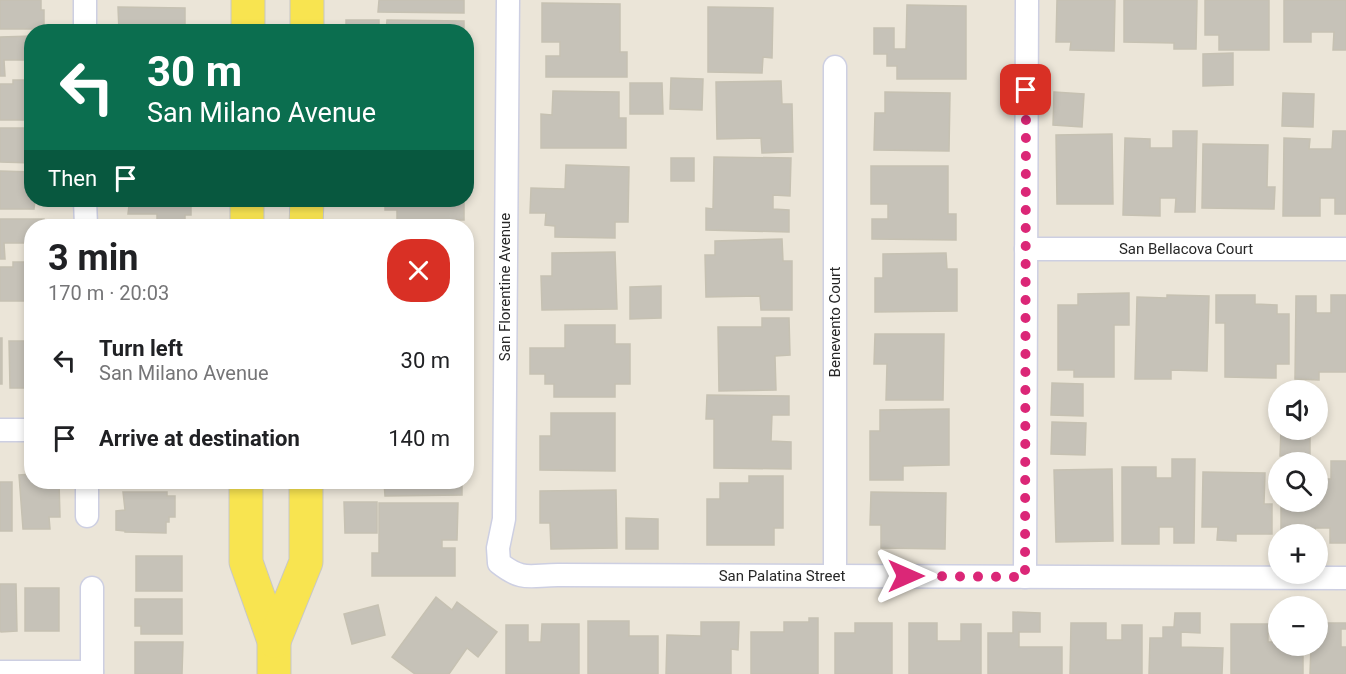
<!DOCTYPE html>
<meta charset="utf-8">
<style>
body{margin:0;font-family:Roboto,sans-serif;background:#f6f6f6;color:#202124;height:100vh;display:flex;flex-direction:column;font-size:22px;white-space:nowrap}
*{box-sizing:border-box;margin:0}
p{font-size:20px;color:#757577}
.icon{flex:none;width:33px;height:33px;fill:none;stroke:currentColor;stroke-width:2;stroke-linecap:round;stroke-linejoin:round}
.map{position:relative;flex:1;overflow:hidden}
.side{position:absolute;left:24px;top:219px;width:450px;height:270px;display:flex;flex-direction:column;background:#fff;border-radius:24px;box-shadow:0 3px 9px #0003}
.side>*{flex:none}
.guide{position:absolute;left:24px;top:24px;width:450px;height:183px;border-radius:24px;box-shadow:0 3px 9px #0003;background:#0b6e4f;color:#fff;overflow:hidden}
.buttons{position:absolute;left:1268px;top:380px;display:grid;gap:12px}
.buttons a{display:grid;place-items:center;width:60px;height:60px;border-radius:50%;background:#fff;box-shadow:0 3px 9px #0003;font-size:30px}
.pin{position:absolute;display:grid;place-items:center;width:51px;height:51px;color:#fff;margin:-26px;border-radius:12px;box-shadow:0 3px 9px #0006}
.me{position:absolute;width:66px;margin:-33px;rotate:90deg;stroke-linejoin:round;filter:drop-shadow(0 0 4px #0008)}
.turn{display:flex;align-items:center;gap:21px;height:126px;padding:0 24px;font-size:27px}
.turn .icon{width:78px;height:78px;stroke-width:2.5}
.turn b{display:block;font-size:42px;line-height:51px}
.then{display:flex;align-items:center;height:57px;padding:0 24px;background:#0003;gap:12px;font-size:22px}
.round{display:grid;place-items:center;flex:none;width:63px;height:63px;border-radius:24px;background:#f6f6f6}
.overview{display:flex;align-items:center;justify-content:space-between;height:102px;padding:0 24px}
h1{font-size:36px;font-weight:700;line-height:45px}
ul{padding:0;list-style:none}
li{display:flex;align-items:center;gap:18px;height:78px;padding:0 24px}
li div{flex:1}
li b{display:block;font-size:22px}
li em{font-style:normal}
.map>svg:first-child{display:block}
.building{fill:#c6c2b8;stroke:#c6c1b2;stroke-width:1.5}
.lines{fill:none;stroke-linecap:round;stroke-linejoin:round}
.minor-casing{stroke:#cdcfe2;stroke-width:25}
.primary-casing{stroke:#c7c7c7;stroke-width:35}
.minor{stroke:#fff;stroke-width:22}
.primary{stroke:#f8e450;stroke-width:33}
.route{stroke:#db2777;stroke-width:10;stroke-dasharray:0 18}
.labels{text-anchor:middle;dominant-baseline:central;stroke-width:4.5;stroke-linejoin:round;paint-order:stroke}
.street-label{font-size:15px;fill:#272727;stroke:#fff}
</style>
<div class="map">
<svg width="1346" height="674" viewBox="0 0 1346 674">
<rect width="100%" height="100%" fill="#ebe5d8"/>
<g class="building">
<path d="M0 0H41V10H44V29H0Z"/>
<path d="M379 0H464V13L378 12Z"/>
<path d="M1057 0H1115L1114 51 1070 50 1071 42H1056Z"/>
<path d="M1124 0H1197L1196 49H1174V43L1124 42Z"/>
<path d="M1205 0H1269V50H1219V35H1205Z"/>
<path d="M1284 0H1346V50H1333L1334 32H1311V42H1284Z"/>
<path d="M542 3 620 4V52H627V77H546V56H560V42H542Z"/>
<path d="M907 5 966 6V79H897V66H887V54H874V28H894V49H906Z"/>
<path d="M118 7 185 8V32L119 31Z"/>
<path d="M708 7 773 8 772 58 763 57 762 73 708 72Z"/>
<rect x="346" y="20" width="33" height="12"/>
<path d="M387 20 464 21V32H386Z"/>
<path d="M32 36V60H4L5 76H0V37Z"/>
<path d="M1233 53V85L1203 86V54Z"/>
<path d="M671 78 703 79 702 110 670 109Z"/>
<path d="M13 80H32V120H0V84H13Z"/>
<path d="M781 81 782 104H792L793 152 762 153 761 138 717 139 716 82Z"/>
<path d="M630 83H662L663 114H630Z"/>
<path d="M553 91 619 92V118H626V148H541V114L552 115Z"/>
<path d="M885 92 950 93 949 151 874 150 875 113H885Z"/>
<path d="M1054 92 1084 94 1082 127 1053 125Z"/>
<path d="M1283 93 1314 94 1313 127 1282 126Z"/>
<path d="M0 128H26V138H32V163L0 162Z"/>
<path d="M1173 131H1197L1195 212H1175L1176 198H1160V216L1123 215 1125 138 1150 139V148H1173Z"/>
<path d="M1333 131H1346V214H1335V198H1320V216H1283L1284 138 1310 139 1309 149H1332Z"/>
<path d="M1112 134 1113 204H1057L1056 135Z"/>
<path d="M1203 144 1268 145 1267 187H1275L1274 209 1202 208Z"/>
<path d="M714 157 791 158 790 196 773 195V209L789 210V232L706 230V208L713 209Z"/>
<rect x="671" y="158" width="23" height="23"/>
<path d="M566 165 629 167 628 222H615V238L555 237V226L545 225 546 213H530L531 188 565 189Z"/>
<path d="M871 166H948V214H956V240L872 239V219H888V204H871Z"/>
<path d="M0 171 32 172V200H35L34 209H0Z"/>
<path d="M117 200H191V215H185V226H157V214H128L129 205H117Z"/>
<path d="M385 200H464V220H445V226H397V210H385Z"/>
<path d="M0 219H44V226H32V243H4L5 259H0Z"/>
<path d="M782 239 783 261H792V310H761L760 296 706 297 705 255H715V241Z"/>
<path d="M615 252 617 309 542 310 541 276H552V253Z"/>
<path d="M946 253 947 269H957V311L875 312V278H883V254Z"/>
<path d="M13 262H32V301H0V267H13Z"/>
<path d="M661 286V318L630 319V287Z"/>
<path d="M1129 293V325H1114V377H1074V370H1058V305H1078V294Z"/>
<path d="M1167 295 1209 296 1207 371 1171 370V379H1135L1137 297 1167 298Z"/>
<path d="M1216 295H1255V304L1277 305V314H1289V364H1276V378L1225 377V323H1216Z"/>
<path d="M1331 295H1346V372H1319V380L1295 379 1296 296H1316V313H1331Z"/>
<path d="M762 318H789L790 355 775 356 776 390 719 391 718 327H762Z"/>
<path d="M565 325H615V344H630V384H615V397H554V384H545V374H530V348H565Z"/>
<path d="M875 334H944L943 400H886L887 364H874Z"/>
<rect x="0" y="338" width="2" height="46"/>
<path d="M9 341H32V388H10Z"/>
<path d="M1052 383 1083 384V416L1051 415Z"/>
<path d="M707 395 789 396V415H772L771 441 791 442V469L714 468V419H706Z"/>
<path d="M949 409V465L903 466V480H870V431H880V410Z"/>
<path d="M551 413H615V471L540 470V436H551Z"/>
<path d="M1052 422 1086 423 1085 455 1051 454Z"/>
<path d="M1281 429H1310V456H1280Z"/>
<path d="M1172 459H1195L1194 543H1174V527H1159V544H1122V467H1156V478H1172Z"/>
<path d="M1331 461H1346V543H1330V528H1315V534H1281V501H1317V479H1331Z"/>
<path d="M1112 469 1113 541 1056 542 1054 470Z"/>
<path d="M1203 472 1265 473 1264 504H1272V534H1236V541L1217 540 1218 527H1202Z"/>
<path d="M32 474V482H59L60 517H49L50 529H23L19 475Z"/>
<path d="M749 476H783V528H774V545H707V499H720V483H749Z"/>
<rect x="0" y="482" width="12" height="49"/>
<rect x="120" y="482" width="48" height="3"/>
<path d="M384 482H462V495L385 496Z"/>
<path d="M616 490 617 548 551 549 550 523H540V491Z"/>
<path d="M123 492H167V496H175V517H169V522H166V533L125 532V531L116 530V511L125 510Z"/>
<path d="M871 492 946 493 945 549 881 548V525H870Z"/>
<path d="M344 502H377V533H345Z"/>
<path d="M379 503H458L457 540H442V548H455V576H372V553H379Z"/>
<path d="M626 518 658 519V549H626Z"/>
<rect x="136" y="556" width="46" height="35"/>
<path d="M0 584H16L17 631 1 632 0 630Z"/>
<rect x="25" y="588" width="34" height="43"/>
<path d="M436 597 452 610 457 602 497 632 478 657 467 648 449 674H415L392 657Z"/>
<path d="M135 599H182V634H141V626H135Z"/>
<path d="M378 605 385 635 352 644 344 614Z"/>
<path d="M1013 612 1040 613V632H1019V647H1062V674H988V633H1013Z"/>
<path d="M1175 613H1200V633L1181 632V647L1223 648 1222 674H1149L1150 638H1163V627H1174Z"/>
<path d="M809 618H818V674H751V632H784V622H809Z"/>
<path d="M588 621H629V636H658V674H588Z"/>
<path d="M701 622H739L738 650 731 649V674H666L667 635 701 636Z"/>
<path d="M855 623H892V674H835V633H855Z"/>
<path d="M909 623H937V641H961V624H981V674H909Z"/>
<path d="M1071 623H1106V640H1122V625H1142V674H1070Z"/>
<path d="M1324 623H1346V629H1341V647H1346V674H1310L1311 645H1317V639H1324Z"/>
<path d="M542 624H579V674H506V625H528V642H541Z"/>
<path d="M1231 624H1268V642H1278V645H1303V674H1231Z"/>
<path d="M135 642H183L182 674H135Z"/>
</g>
<g class="lines">
<defs>
<g id="minor">
<path d="M85 0V32"/>
<path d="M508 0 504 519 498 548 499 563C523 582 530 575 558 575L1346 578"/>
<path d="M835 67V576"/>
<path d="M85 200 86 226"/>
<path d="M1026 249H1346"/>
<path d="M0 430H32"/>
<path d="M87 516V482"/>
<path d="M1025 577 1027 0"/>
<path d="M0 672H92"/>
<path d="M92 674V588"/>
</g>
<g id="primary">
<path d="M248 32V0"/>
<path d="M307 32V0"/>
<path d="M247 226V200"/>
<path d="M306 226 307 200"/>
<path d="M246 482V562L274 641V674"/>
<path d="M274 641 306 562V482"/>
</g>
</defs>
<use href="#minor" class="minor-casing"/>
<use href="#primary" class="primary-casing"/>
<use href="#minor" class="minor"/>
<use href="#primary" class="primary"/>
</g>
<g class="lines">
<path class="route" d="M906 576 1025 577 1026 90"/>
</g>
<g class="labels">
<g class="street-label">
<text x="1186" y="249">San Bellacova Court</text>
<text transform="translate(505 287) rotate(-90)">San Florentine Avenue</text>
<text transform="translate(835 322) rotate(-90)">Benevento Court</text>
<text x="782" y="576">San Palatina Street</text>
</g>
</g>
</svg>
<div class="buttons">
<a><svg class="icon" aria-label="sound" viewBox="0 0 24 24"><path d="M4 9h4l5-4v14l-5-4H4zM17 9q2 3 0 6"/></svg></a>
<a><svg class="icon" aria-label="search" viewBox="0 0 24 24"><circle cx="10" cy="10" r="6"/><path d="M15 15l6 6"/></svg></a>
<a>+</a>
<a>−</a>
</div>
<div class="pin" style="left:1026px;top:90px;background:#d93025"><svg class="icon" aria-label="arrive" viewBox="0 0 24 24"><path d="M6 21V4h12l-3 4 3 4H6"/></svg></div>
<svg class="me" style="left:906px;top:576px" viewBox="-20 -20 40 40"><path d="M0-17L14 15 0 8-14 15z" fill="#db2777" stroke="#fff" stroke-width="4"/></svg>
<div class="guide">
<div class="turn"><svg class="icon" aria-label="left" viewBox="0 0 24 24"><path d="M17 20v-9H6M10 6l-5 5 5 5"/></svg><div><b>30 m</b>San Milano Avenue</div></div>
<div class="then">Then<svg class="icon" aria-label="arrive" viewBox="0 0 24 24"><path d="M6 21V4h12l-3 4 3 4H6"/></svg></div>
</div>
<section class="side">
<div class="overview"><div><h1>3 min</h1><p>170 m · 20:03</p></div><a class="round" style="background:#d93025;color:#fff"><svg class="icon" aria-label="close" viewBox="0 0 24 24"><path d="M6 6l12 12M18 6L6 18"/></svg></a></div>
<ul>
<li><svg class="icon" aria-label="left" viewBox="0 0 24 24"><path d="M17 20v-9H6M10 6l-5 5 5 5"/></svg><div><b>Turn left</b><p>San Milano Avenue</p></div><em>30 m</em></li>
<li><svg class="icon" aria-label="arrive" viewBox="0 0 24 24"><path d="M6 21V4h12l-3 4 3 4H6"/></svg><div><b>Arrive at destination</b></div><em>140 m</em></li>
</ul>
</section>
</div>
